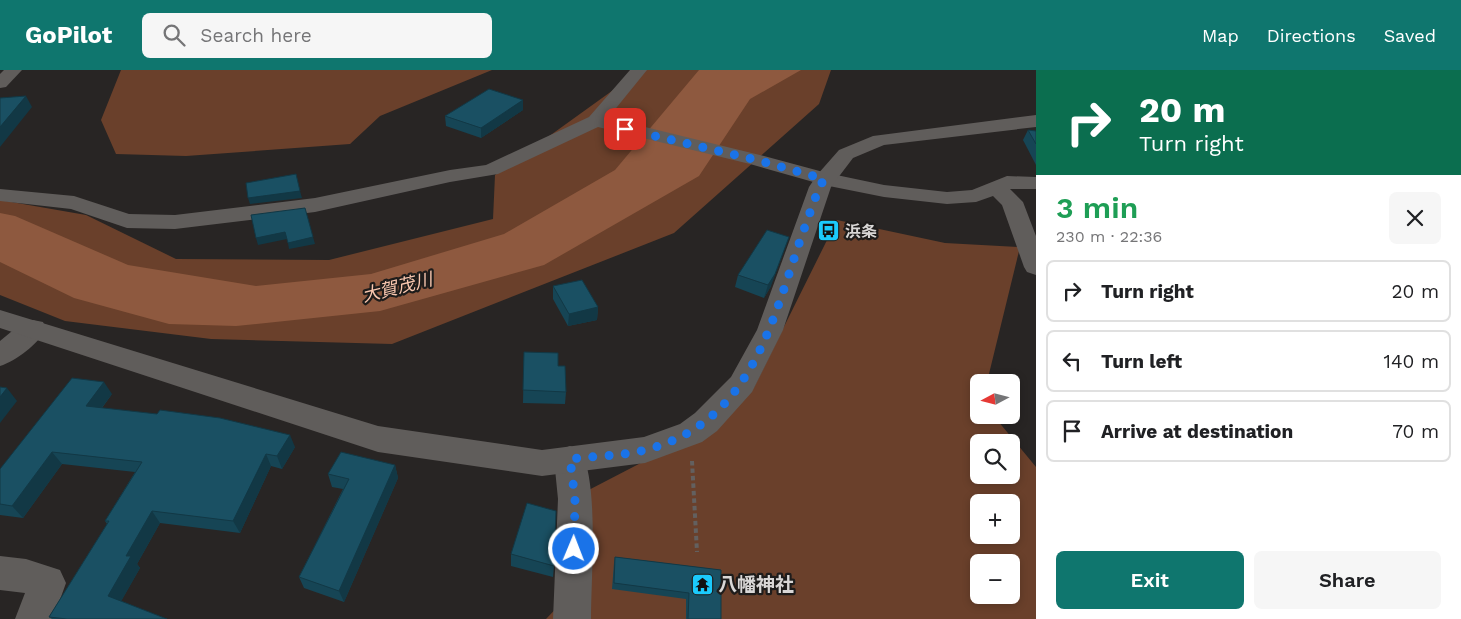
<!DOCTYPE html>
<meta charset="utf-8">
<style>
body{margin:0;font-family:"Work Sans","Noto Sans JP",sans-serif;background:#f6f6f6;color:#202124;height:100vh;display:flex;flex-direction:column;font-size:19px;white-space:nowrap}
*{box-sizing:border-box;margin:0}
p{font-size:16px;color:#757577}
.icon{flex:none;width:28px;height:28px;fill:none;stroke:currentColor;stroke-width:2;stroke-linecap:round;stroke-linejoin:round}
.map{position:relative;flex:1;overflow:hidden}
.drawer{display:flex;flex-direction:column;background:#fff;width:425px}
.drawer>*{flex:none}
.top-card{background:#0b6e4f;color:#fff;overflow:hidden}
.needle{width:32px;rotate:263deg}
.tools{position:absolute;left:970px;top:304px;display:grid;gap:10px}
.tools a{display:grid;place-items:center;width:50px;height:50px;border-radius:8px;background:#fff;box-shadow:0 2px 8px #0003;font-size:25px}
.pin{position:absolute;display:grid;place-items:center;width:42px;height:42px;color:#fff;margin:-21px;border-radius:10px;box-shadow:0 2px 8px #0006}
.me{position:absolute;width:55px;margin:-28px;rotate:1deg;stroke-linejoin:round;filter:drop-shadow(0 0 4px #0008)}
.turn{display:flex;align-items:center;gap:18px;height:105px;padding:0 20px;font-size:22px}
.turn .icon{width:65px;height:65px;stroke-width:2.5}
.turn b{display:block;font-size:35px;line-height:42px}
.round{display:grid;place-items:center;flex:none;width:52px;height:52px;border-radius:8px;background:#f6f6f6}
.overview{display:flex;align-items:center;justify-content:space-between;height:85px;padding:0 20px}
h1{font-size:30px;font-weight:600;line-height:38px;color:#1e9e55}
.button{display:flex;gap:10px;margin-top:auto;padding:10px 20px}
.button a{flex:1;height:58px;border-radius:8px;background:#0f766e;color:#fff;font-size:20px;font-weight:600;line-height:58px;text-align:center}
.button a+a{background:#f6f6f6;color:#202124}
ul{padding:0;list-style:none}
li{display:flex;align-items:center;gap:15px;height:62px;margin:0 10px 8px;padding:0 10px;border:2px solid #e0e0e0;border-radius:8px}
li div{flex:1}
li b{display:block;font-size:19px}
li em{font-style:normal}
header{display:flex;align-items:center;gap:30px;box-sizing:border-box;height:70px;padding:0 25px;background:#0f766e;color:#fff}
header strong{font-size:24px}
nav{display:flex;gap:28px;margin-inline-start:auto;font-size:18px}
.search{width:350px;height:45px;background:#f6f6f6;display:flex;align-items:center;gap:12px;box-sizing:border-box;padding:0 18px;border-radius:8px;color:#757577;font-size:19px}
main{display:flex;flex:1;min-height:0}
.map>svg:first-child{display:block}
.green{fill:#6a402b;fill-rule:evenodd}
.water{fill:#8e593f}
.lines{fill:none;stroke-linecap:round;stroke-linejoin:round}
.path{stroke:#63605f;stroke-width:4;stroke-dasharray:4.5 3;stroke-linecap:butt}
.street{fill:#605d5b;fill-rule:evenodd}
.secondary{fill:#605d5b;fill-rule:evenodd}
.wall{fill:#164555}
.shaded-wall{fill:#123845}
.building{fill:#1a5063;stroke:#123845}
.route{stroke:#1a73e8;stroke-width:9;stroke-dasharray:0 16.2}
.labels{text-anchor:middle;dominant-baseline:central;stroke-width:4.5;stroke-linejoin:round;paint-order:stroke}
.poi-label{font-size:16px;font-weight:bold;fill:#d9d7d6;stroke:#1e1c1b;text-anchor:start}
.water-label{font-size:18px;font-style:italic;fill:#f9c7af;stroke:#1e1c1b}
.near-poi-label{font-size:19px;font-weight:bold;fill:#d9d7d6;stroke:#1e1c1b;text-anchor:start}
</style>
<header>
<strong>GoPilot</strong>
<div class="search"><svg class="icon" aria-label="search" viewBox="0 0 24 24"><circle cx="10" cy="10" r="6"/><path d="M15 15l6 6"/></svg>Search here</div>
<nav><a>Map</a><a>Directions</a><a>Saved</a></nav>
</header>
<main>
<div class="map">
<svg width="1036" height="549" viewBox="0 0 1036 549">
<rect width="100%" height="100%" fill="#282524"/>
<g class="green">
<path d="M121 0H492L380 46 350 74 186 86 116 84 101 50Z"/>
<path d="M641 0H831L819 34 674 163 392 274 211 269 65 251 0 225V130L86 145 176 189 329 190 493 149 495 105Z"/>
<path d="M837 150 945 173 1020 177 987 312H979V345H993L1036 397V549H546L568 526 581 424 660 383 754 317ZM979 372H1011V405H979ZM979 432H1011V465H979ZM979 492H1011V525H979Z"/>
</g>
<path class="water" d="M699 0H801L750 29 699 106 544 195 380 241 236 256 169 254 74 228 0 192V143L15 146 128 195 256 216 371 204 504 164 615 100Z"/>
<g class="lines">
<path class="path" d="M692 391 697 482"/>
<g class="street">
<path d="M630 0H647L608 48 764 86 827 103 884 115 947 122 972 120 1007 106 1036 107V119H1010L1023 132 1036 166V205L1027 202 1024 197 1002 135 993 126 976 132 947 134 884 127 824 115 750 94 598 57 498 104 450 112 315 142 175 159 127 158 71 139 0 131V119L74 126 129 144 175 145 315 128 450 100 486 95 589 47Z"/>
<path d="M33 250 43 252 46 259C38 274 16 291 0 296V271L23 252Z"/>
<path d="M570 376 581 380C599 415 591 506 591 549H553L558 429 554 389 559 380Z"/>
<path d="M0 486 26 489 60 500 66 513 53 549H15L25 523 0 520Z"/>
</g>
<g class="secondary">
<path d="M4 0H22L6 17 0 18V4Z"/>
<path d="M1036 45V57L884 75 853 88 831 117 783 260 752 322 717 361 702 372 645 393 542 406 378 382 0 258V240L378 356 542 380 644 367 680 354 695 343 731 307 757 260 809 117 817 105 839 80 873 66Z"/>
</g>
</g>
<g class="wall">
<path d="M523 40 481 68 446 56 445 46Z"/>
<path d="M1028 60 1036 61V95L1023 70Z"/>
<path d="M738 205 771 216 764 228 735 217Z"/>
<path d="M553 216 598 237 597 250 568 256 553 229Z"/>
<path d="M524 282 558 296 566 322 565 334 523 333Z"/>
<path d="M112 324 102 338 295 377 282 399 271 396 240 463 160 453 137 494 140 498 121 531 167 549H52L49 547 107 454 105 451 135 402 62 394 23 448 0 445V399Z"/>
<path d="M395 395 398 408 344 532 304 518 299 507 343 419 332 417 328 404Z"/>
<path d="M511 484 554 496 553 507 511 496Z"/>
<path d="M615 487 721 500V549H686V529L612 519 614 493Z"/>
</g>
<g class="shaded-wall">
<path d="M26 26 32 37 0 77V57Z"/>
<path d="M523 30V40L481 68V58Z"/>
<path d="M300 121 302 128 250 134 248 128Z"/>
<path d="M285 162 287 169 258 175 256 168Z"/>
<path d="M313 167 315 174 289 179 288 173Z"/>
<path d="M789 167 771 216 764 228 768 215Z"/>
<path d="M598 237 597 250 568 256 569 244Z"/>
<path d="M104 312 112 324 94 348 86 336Z"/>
<path d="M7 318 17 331 0 353V327Z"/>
<path d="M290 365 295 377 282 399 277 386Z"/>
<path d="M52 382 62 394 23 448 12 436Z"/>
<path d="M266 384 271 396 240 463 233 451Z"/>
<path d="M395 395 398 408 344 532 339 521Z"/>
<path d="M152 441 160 453 137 494 140 498 118 537 108 526 126 486Z"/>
</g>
<g class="building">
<path d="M489 19 523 30 481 58 445 46Z"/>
<path d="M26 26 0 57V28Z"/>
<path d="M1028 60 1036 61V74Z"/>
<path d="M296 104 300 121 248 128 246 113Z"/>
<path d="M305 138 313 167 288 173 285 162 256 168 251 145Z"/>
<path d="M767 160 789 167 775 204 768 215 738 205Z"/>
<path d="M582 210 598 237 569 244 553 216Z"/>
<path d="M524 282 558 283V296H565L566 322 523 320Z"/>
<path d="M72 308 104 312 86 336 157 344 160 340 220 348 290 365 277 386 266 384 233 451 152 441 126 486H131L108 526 167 549H67L49 547 109 451H105L142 392 52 382 12 436 0 434V399Z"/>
<path d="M0 317 7 318 0 327Z"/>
<path d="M341 382 395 395 339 521 299 507 349 409 328 404Z"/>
<path d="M527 433 556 441 554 496 511 484Z"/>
<path d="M615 487 721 500V549H688L689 523 614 513Z"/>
</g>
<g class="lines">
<path class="route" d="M574 479 575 429 570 389C594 386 621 386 645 380 752 353 772 251 803 162 810 144 815 125 824 109L757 90 625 59"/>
</g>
<defs>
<symbol id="bus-square" viewBox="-11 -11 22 22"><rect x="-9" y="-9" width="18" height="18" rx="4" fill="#1bcafc" stroke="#1e1c1b"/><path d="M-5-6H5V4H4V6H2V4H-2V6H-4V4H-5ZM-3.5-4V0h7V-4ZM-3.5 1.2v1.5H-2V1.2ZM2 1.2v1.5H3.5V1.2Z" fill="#111"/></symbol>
<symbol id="temple-square" viewBox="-11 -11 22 22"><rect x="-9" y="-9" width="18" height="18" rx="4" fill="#1bcafc" stroke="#1e1c1b"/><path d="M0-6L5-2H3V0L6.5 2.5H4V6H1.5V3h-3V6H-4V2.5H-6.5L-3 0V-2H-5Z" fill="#111"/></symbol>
</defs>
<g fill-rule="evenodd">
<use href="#bus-square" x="816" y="148" width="25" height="25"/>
<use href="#temple-square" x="690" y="502" width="25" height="25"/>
</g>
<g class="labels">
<g class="poi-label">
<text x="845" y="161">浜条</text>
</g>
<g class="water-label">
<text transform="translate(397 217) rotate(-14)">大賀茂川</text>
</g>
<g class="near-poi-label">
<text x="718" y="514">八幡神社</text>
</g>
</g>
</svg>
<div class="tools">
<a><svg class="needle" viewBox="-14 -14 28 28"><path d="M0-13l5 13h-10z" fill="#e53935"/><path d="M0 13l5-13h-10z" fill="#757577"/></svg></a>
<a><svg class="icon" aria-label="search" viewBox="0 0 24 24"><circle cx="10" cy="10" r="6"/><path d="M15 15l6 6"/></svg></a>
<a>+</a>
<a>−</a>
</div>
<div class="pin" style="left:625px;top:59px;background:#d93025"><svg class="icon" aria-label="arrive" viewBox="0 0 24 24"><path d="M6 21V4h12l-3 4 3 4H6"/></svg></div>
<svg class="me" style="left:574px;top:479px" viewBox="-20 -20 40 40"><circle r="17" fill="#1a73e8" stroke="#fff" stroke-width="3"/><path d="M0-11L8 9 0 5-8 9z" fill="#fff"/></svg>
</div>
<section class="drawer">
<div class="top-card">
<div class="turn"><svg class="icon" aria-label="right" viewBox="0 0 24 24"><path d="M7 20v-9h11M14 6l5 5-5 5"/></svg><div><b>20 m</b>Turn right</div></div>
</div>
<div class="overview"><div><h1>3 min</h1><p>230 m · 22:36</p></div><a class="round"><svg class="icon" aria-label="close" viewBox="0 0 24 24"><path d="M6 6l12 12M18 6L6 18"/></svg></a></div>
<ul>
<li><svg class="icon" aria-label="right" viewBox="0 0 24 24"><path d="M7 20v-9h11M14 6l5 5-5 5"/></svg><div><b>Turn right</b></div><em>20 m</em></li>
<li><svg class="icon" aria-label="left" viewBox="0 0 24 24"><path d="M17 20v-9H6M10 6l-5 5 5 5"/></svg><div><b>Turn left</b></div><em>140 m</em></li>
<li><svg class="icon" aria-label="arrive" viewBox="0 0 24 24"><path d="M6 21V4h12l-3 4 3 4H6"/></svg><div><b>Arrive at destination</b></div><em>70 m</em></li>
</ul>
<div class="button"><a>Exit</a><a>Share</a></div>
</section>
</main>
